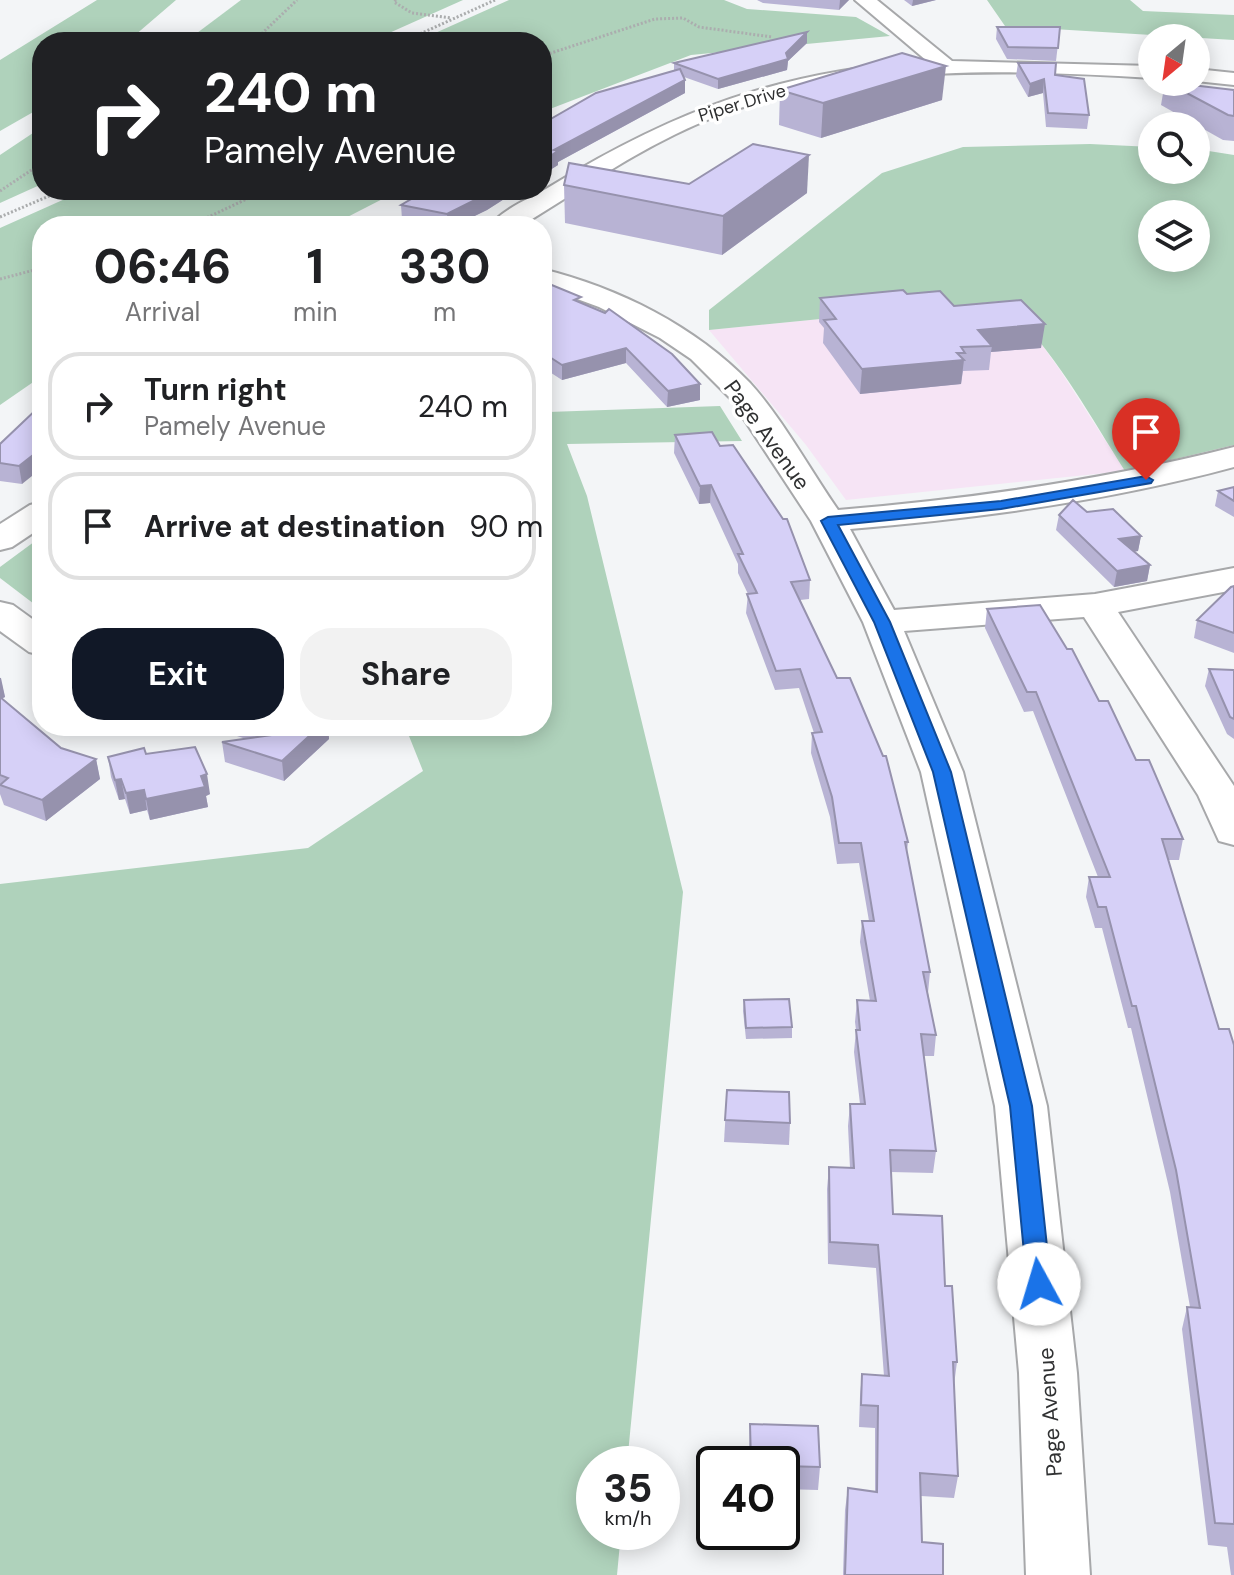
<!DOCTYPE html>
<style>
body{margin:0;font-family:"DM Sans",sans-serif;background:#f2f2f2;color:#202124;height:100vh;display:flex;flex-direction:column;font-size:30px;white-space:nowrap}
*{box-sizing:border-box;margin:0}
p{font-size:26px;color:#757577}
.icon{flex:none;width:44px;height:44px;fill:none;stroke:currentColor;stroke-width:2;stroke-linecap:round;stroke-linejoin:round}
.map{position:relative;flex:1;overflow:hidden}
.panel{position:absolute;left:32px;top:216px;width:520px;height:520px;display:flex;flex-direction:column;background:#fff;border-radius:32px;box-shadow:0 4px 20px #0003}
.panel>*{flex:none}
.hud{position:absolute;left:32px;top:32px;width:520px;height:168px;border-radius:32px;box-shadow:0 4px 20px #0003;background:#202124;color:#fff;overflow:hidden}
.needle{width:52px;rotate:209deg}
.tools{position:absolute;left:1138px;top:24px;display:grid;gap:16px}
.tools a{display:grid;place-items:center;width:72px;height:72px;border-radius:50%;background:#fff;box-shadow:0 4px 20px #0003;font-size:40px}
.speed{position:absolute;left:576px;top:1446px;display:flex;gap:16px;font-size:40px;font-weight:700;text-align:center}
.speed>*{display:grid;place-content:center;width:104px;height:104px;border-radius:50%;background:#fff;box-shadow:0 4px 20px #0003;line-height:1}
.speed small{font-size:20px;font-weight:400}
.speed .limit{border:4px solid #111;border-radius:12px;background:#fff;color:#111}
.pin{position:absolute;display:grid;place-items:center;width:68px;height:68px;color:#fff;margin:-82px -34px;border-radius:50% 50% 50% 0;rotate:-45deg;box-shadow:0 0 8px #0007}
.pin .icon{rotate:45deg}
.me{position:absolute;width:88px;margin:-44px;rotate:354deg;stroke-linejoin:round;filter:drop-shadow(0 0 6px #0008)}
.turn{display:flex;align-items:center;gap:28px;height:168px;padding:0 40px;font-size:36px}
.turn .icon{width:104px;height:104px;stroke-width:2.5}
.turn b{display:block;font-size:56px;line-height:68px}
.eta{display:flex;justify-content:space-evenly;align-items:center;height:136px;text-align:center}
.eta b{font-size:48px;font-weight:700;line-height:56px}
.cta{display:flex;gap:16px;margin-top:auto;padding:16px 40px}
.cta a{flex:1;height:92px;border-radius:32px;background:#111827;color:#fff;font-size:32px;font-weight:700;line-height:92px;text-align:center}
.cta a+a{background:#f2f2f2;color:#202124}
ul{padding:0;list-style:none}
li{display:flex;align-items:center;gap:24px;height:108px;margin:0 16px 12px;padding:0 24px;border:4px solid #e0e0e0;border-radius:32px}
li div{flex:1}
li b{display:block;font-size:30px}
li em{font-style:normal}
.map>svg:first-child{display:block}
.education{fill:#f6e4f5}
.green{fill:#afd2bb;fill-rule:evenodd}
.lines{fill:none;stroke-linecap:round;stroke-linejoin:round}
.minor-casing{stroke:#a7a8aa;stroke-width:4}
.path{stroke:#abadae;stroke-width:3;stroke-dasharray:2 2;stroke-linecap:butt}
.minor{fill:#fff;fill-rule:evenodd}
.wall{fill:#b8b3d4}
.shaded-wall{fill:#9692ad}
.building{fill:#d6d0f7;stroke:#9692ad;stroke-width:2}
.route{fill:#1a73e8;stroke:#114b97;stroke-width:2}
.labels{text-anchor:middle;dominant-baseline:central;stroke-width:7;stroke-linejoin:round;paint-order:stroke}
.far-street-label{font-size:18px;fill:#303132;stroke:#fff}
.street-label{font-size:22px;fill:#303132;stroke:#fff}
</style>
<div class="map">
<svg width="1234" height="1575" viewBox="0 0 1234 1575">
<rect width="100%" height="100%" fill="#f3f5f7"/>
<path class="education" d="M1003 301 1027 324 1060 370 1125 471 846 500 806 445 709 330Z"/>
<g class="green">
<path d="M97 0H176L127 42H42V107L0 131V60Z"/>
<path d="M241 0H463L369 42H185Z"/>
<path d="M509 0H724L747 9 856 17 890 36 691 55 542 112V42H415Z"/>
<path d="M987 0H1130L1143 11 1234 15V40L1005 26Z"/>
<path d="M42 127V184L0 203V155Z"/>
<path d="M1090 144 1152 147V170H1196V149L1234 155V445L1125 471C1088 412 1054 350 1003 301L709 330V310L882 173 963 147ZM1152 214H1196V258H1152Z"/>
<path d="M85 190H400L330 226H42V376L0 405V228Z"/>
<path d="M720 406 742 441 567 444 587 496 683 892 627 1464H594V1532H621L617 1575H0V884L308 848 423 771 405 726H542V407L548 412Z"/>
<path d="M42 536V610L0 578V567Z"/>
</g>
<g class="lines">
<defs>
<g id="minor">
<path d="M855 0H877L952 61 1152 66V78C1004 69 853 64 712 118 644 145 583 188 521 226H490C502 209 533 197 551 186 676 110 780 71 927 61Z"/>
<path d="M1196 69 1234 73V85L1196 81Z"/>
<path d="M542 269C619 288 695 326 750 383 782 418 810 470 838 510 972 499 1103 480 1234 447V467C1108 501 980 518 850 529L894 610 1095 594 1234 568V590L1118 612 1234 786V845L1219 841 1198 795 1084 617 904 631 963 772 1047 1106 1077 1373 1090 1575H1026L1019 1373 995 1106 921 772 863 622 811 521 730 398 691 359 660 338 599 307 542 286Z"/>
<path d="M42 502V527L12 547 0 550V524L30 505Z"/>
<path d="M0 602 13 605 42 626V655L29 652 0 631Z"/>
</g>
</defs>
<use href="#minor" class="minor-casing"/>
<g class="path">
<path d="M396 0 394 2 412 13 451 18"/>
<path d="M253 42 297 0"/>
<path d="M402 42 495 0"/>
<path d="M542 56 655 19 683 18 699 27 772 37"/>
<path d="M0 191 42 163"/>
<path d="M0 217 63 190"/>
<path d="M189 226 266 190"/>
<path d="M0 279 42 268"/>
</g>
<use href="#minor" class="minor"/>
</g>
<g class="wall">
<path d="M757 0H849L839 10 763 3Z"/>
<path d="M904 0H936L912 6Z"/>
<path d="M997 27H1060L1056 61 1007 59 996 39Z"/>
<path d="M807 32V43L788 61 787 70 718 89 684 77 685 93 558 162V165L542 175V124L674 71V63Z"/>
<path d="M1018 63 1055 75 1089 115 1087 129 1046 127 1043 93 1028 97 1016 76Z"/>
<path d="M1165 82 1234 90V141L1223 140 1161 105Z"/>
<path d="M780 90 942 100 821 138 779 125Z"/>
<path d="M564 185 807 193 722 255 565 223Z"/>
<path d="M427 190H518L487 210 454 226H433L402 219 401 205Z"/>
<path d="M542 281 582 303 700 384V400L667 407 626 363 562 380 542 367Z"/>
<path d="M907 294 954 306 1041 348 991 352 989 370 963 371 961 384 860 394 823 343 824 328 819 322 820 298Z"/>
<path d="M42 404 22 484 0 481V444Z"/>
<path d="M675 435 720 446 810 580 809 599 800 600 908 842 907 852 930 972 928 993 936 1035 934 1056H924L936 1151 933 1173 891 1172 893 1214 945 1286 957 1362 954 1385 958 1476 954 1498 921 1496 922 1542 943 1575H843L845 1510 848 1488 875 1492V1428L859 1427 860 1396 862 1374 884 1376 876 1268 828 1264 827 1189 829 1167 850 1168 848 1126 850 1104H860L854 1052 856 1030 855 1022 857 1000 870 1001 860 942 862 921H869L859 863 837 864 830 817 811 753 812 733H814L799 688 775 690 746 613 748 594 738 573V564L710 503 699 504 674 453Z"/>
<path d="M1234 487V517L1215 506 1218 491Z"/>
<path d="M1087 512 1141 536 1138 551 1134 552 1150 565 1147 581 1114 587 1056 530 1059 515Z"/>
<path d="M1234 586V653L1194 638 1197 620Z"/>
<path d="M987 609 1099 701 1136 760 1183 839 1179 860H1168L1219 1029 1234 1045V1575H1231L1227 1547 1208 1545 1182 1329 1187 1307H1190L1170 1192 1131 1028H1128L1102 928H1095L1086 897 1089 877H1098L1033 711 1024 712 985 628Z"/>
<path d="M1209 669 1234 670V739L1227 734 1205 686Z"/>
<path d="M0 677 5 697 2 699 61 748 96 759 100 779 46 821 4 805 0 794Z"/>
<path d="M228 726H328L329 739 284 781 225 762 222 742 246 739 228 733Z"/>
<path d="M146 754 210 794 206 796 208 807 150 820 147 810 130 814 125 799 119 800 111 777 108 757Z"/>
<path d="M744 1000 792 1027V1038L746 1039 743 1011Z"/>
<path d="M727 1090 790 1123 789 1145 724 1142Z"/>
<path d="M750 1424 820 1467 818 1490 782 1489V1464H749Z"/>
</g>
<g class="shaded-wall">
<path d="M840 0H849L839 10Z"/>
<path d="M913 0H936L912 6Z"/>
<path d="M807 32V43L788 61 787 70 718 89V79L786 53Z"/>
<path d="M946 66 942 100 821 138 823 103Z"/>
<path d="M1044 79 1043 93 1028 97 1030 84Z"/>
<path d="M685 80V93L558 162V165L542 175V161L554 150Z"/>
<path d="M809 155 807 193 722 255 723 216Z"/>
<path d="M495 190H518L487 210 454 226H448L447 214Z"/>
<path d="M1045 324 1041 348 991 352 992 346 978 330Z"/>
<path d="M626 348V363L562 380V365Z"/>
<path d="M964 360 961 384 860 394 862 369Z"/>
<path d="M700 384V400L667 407 668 391Z"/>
<path d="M42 448V468L22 484 19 466Z"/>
<path d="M711 485 710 503 699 504 700 486Z"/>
<path d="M1141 536 1138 551 1116 554 1119 539Z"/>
<path d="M1150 565 1147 581 1114 587 1117 571Z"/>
<path d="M0 678H1L5 697 0 699Z"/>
<path d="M320 726H328L329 739 284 781 282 761Z"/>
<path d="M96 759 100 779 46 821 42 800Z"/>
<path d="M207 774 210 794 206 796 208 807 150 820 146 799Z"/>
<path d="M121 779 125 799 119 800 115 780Z"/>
<path d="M144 790 147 810 130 814 126 793Z"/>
</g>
<g class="building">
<path d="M997 27H1060L1058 48 1008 47Z"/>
<path d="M807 32 786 53 788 59 718 79 674 63Z"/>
<path d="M902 53 946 66 823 103 780 90Z"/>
<path d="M1018 63H1056L1055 75 1084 79 1089 115 1048 113 1044 79 1030 84Z"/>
<path d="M680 69 685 80 554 150 558 151 542 161V124L596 93Z"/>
<path d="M1166 82 1234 90V116L1228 115Z"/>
<path d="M753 144 809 155 723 216 564 185 569 163 689 184Z"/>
<path d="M427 190H495L447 214 401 205Z"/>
<path d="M542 281 581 297 574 300 605 313 609 309 672 354 700 384 668 391 626 348 562 365 542 352Z"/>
<path d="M903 290 907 294 940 291 954 306 1021 300 1045 324 978 330 992 346 961 347 965 353H957L964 360 862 369 824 320 836 319 820 298Z"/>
<path d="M42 404V448L19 466 0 463V444Z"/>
<path d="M712 432 720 446 733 445 783 519H787L810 580 791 582 837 678H850L883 756H886L908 842H905L930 972H923L936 1035 921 1034 936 1151 890 1150 893 1214 942 1216 945 1286H952L957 1362H953L958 1476 920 1473 922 1542 943 1544V1575H845L848 1488 877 1492 878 1406 861 1405 862 1374 889 1376 878 1245 830 1242 829 1167 854 1168 850 1104H865L856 1030H860L857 1000 876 1001 862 921H874L861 843H839L832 797 812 733 822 732 800 669 776 671 747 594 757 593 738 554H743L711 485 700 486 675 435Z"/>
<path d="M1234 487V501L1218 491Z"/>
<path d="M1073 500 1087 512 1113 509 1141 536 1119 539 1150 565 1117 571 1059 515Z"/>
<path d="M1234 586V633L1197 620 1231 587Z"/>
<path d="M1040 605 1067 649H1072L1099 701H1108L1136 760H1149L1183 839H1162L1219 1029H1229L1234 1045V1524L1215 1523 1187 1307 1200 1308 1176 1170 1136 1006H1132L1106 907H1098L1089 877H1110L1036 692H1027L987 609Z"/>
<path d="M1209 669 1234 670V719L1230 717Z"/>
<path d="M0 697 61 748 96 759 42 800 0 785 8 778 0 775Z"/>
<path d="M265 726H320L282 761 222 742 286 733Z"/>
<path d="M195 747 207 774 201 776 205 787 146 799 144 790 126 793 121 779 115 780 108 757 144 748 146 754Z"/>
<path d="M789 999 792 1027 746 1028 744 1000Z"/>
<path d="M727 1090 789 1092 790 1123 725 1120Z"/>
<path d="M750 1424 818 1426 820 1467 782 1466V1464H751Z"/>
</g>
<path class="route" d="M1146 476 1153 480 1151 483 1001 509 838 525 890 622 951 772 1032 1106 1051 1284 1048 1291 1039 1294 1031 1291 1027 1284 1010 1106 933 772 874 622 821 521 828 517 1001 501Z"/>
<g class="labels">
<g class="far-street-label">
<text transform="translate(742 103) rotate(-17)">Piper Drive</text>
</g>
<g class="street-label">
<text transform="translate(767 435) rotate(54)">Page Avenue</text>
<text transform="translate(1050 1412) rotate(-94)">Page Avenue</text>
</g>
</g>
</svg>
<div class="tools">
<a><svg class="needle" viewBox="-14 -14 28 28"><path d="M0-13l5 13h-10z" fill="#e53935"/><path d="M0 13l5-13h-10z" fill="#757577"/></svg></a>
<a><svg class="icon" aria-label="search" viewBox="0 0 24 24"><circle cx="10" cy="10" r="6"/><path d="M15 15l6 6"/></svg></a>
<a><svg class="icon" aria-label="layers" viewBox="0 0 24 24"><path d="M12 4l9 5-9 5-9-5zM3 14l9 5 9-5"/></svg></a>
</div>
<div class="speed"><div>35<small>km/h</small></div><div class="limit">40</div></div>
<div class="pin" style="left:1146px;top:480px;background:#d93025"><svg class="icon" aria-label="arrive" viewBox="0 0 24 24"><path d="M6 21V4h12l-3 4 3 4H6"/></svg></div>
<svg class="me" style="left:1039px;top:1284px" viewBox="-20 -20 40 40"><circle r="19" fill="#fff"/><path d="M0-13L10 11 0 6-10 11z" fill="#1a73e8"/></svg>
<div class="hud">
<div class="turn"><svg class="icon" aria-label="right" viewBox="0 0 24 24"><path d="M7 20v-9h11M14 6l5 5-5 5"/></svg><div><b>240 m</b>Pamely Avenue</div></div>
</div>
<section class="panel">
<div class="eta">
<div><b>06:46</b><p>Arrival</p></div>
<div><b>1</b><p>min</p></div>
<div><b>330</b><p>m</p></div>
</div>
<ul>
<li><svg class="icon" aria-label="right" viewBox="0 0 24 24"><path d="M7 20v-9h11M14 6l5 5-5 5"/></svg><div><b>Turn right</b><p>Pamely Avenue</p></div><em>240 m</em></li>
<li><svg class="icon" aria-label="arrive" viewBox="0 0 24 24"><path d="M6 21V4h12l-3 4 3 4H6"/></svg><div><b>Arrive at destination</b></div><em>90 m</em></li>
</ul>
<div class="cta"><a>Exit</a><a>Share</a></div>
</section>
</div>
